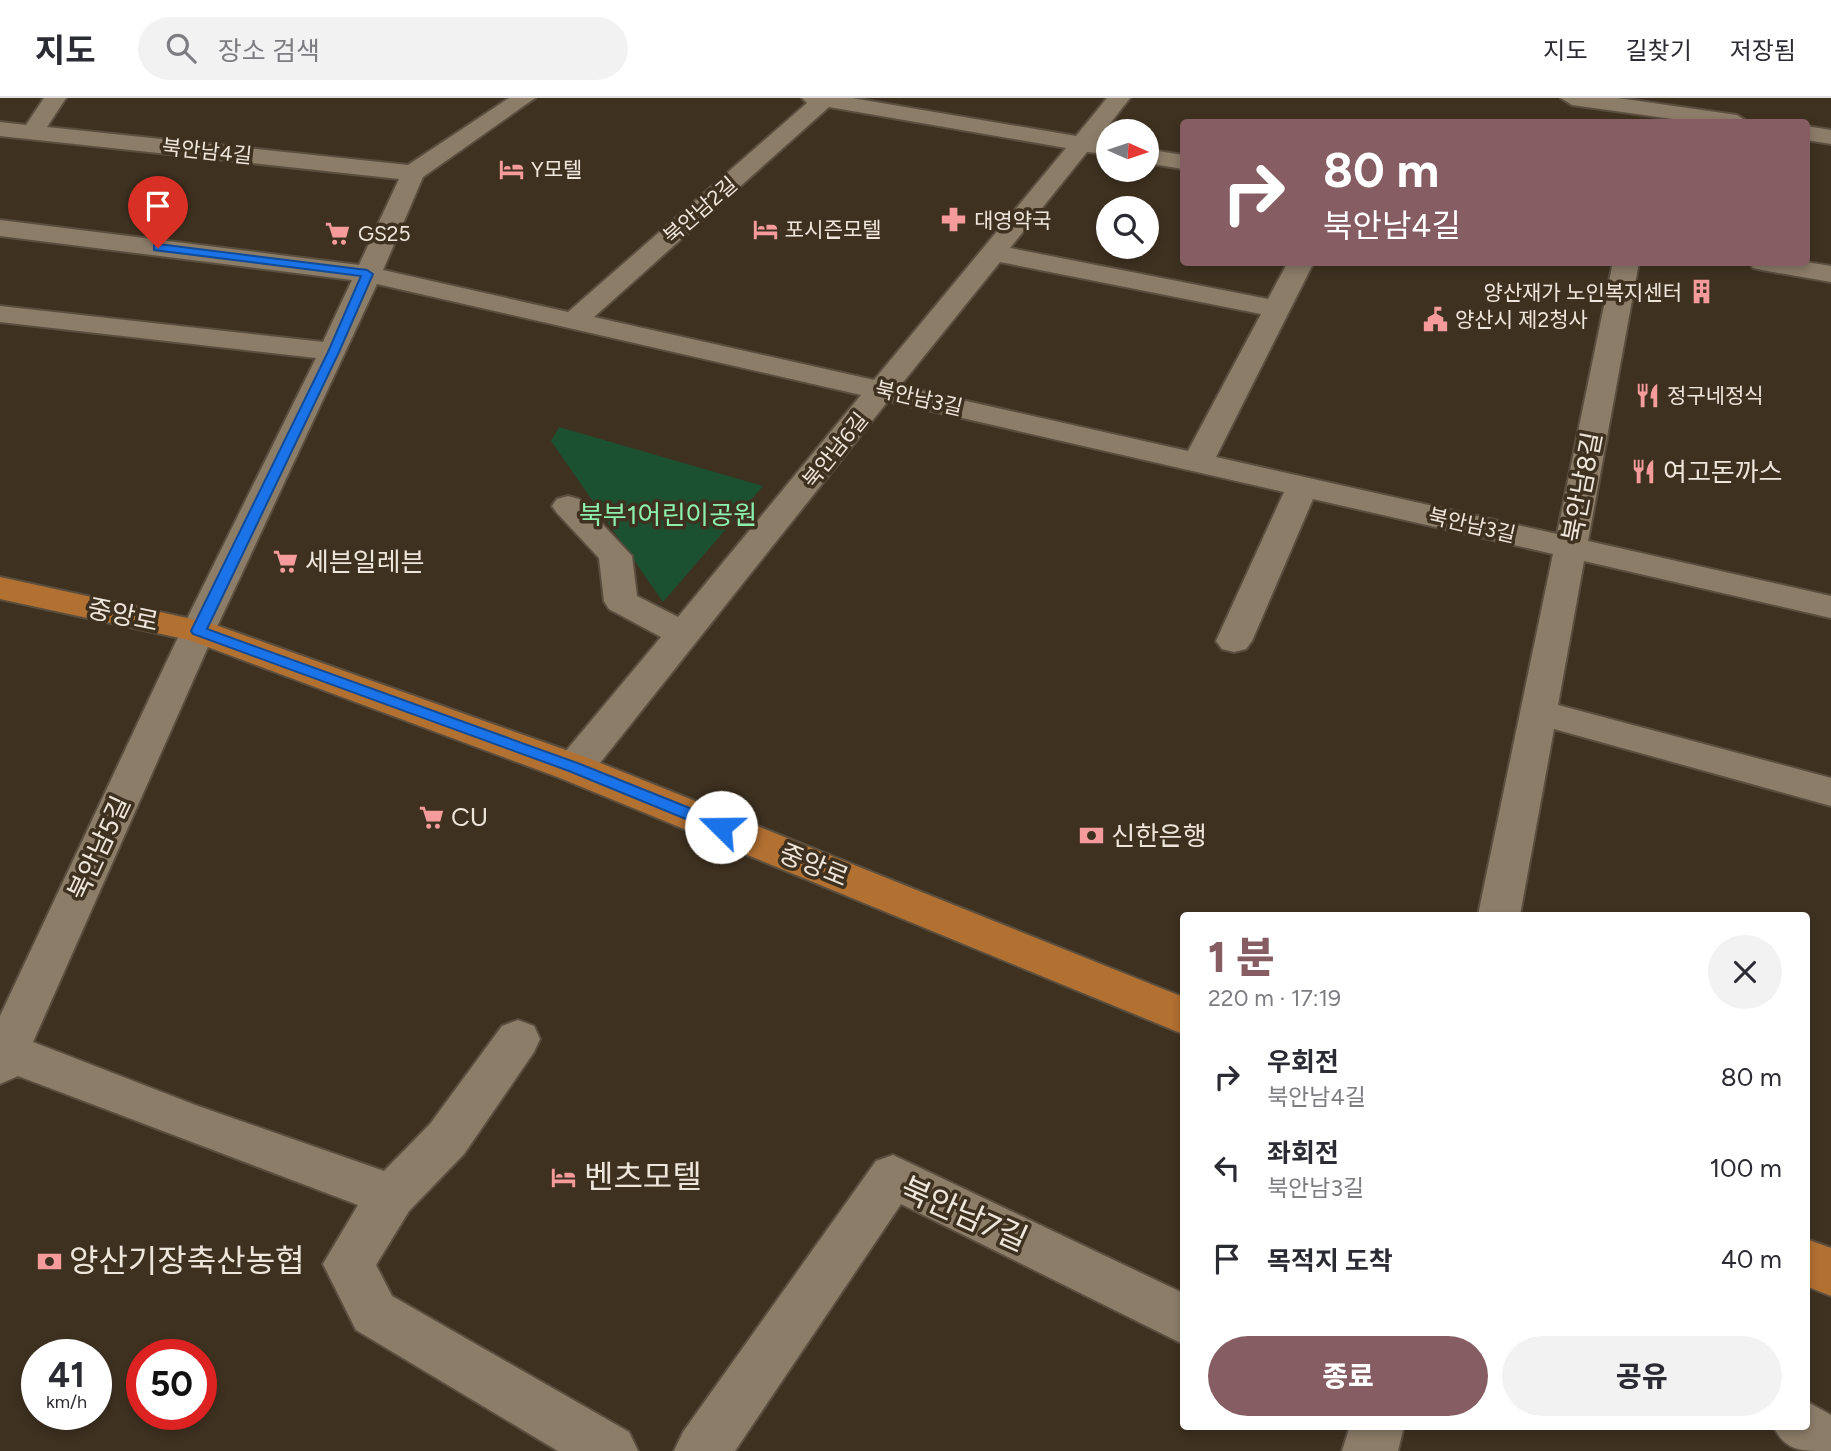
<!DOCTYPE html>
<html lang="ko">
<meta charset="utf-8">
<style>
body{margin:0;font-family:Figtree,"Noto Sans KR",sans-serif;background:#f2f2f3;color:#2b2b33;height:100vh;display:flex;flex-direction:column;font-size:26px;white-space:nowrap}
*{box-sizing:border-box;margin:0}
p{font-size:23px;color:#7c7c81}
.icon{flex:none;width:38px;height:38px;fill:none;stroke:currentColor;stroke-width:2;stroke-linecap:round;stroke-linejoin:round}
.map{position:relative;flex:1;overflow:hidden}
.sheet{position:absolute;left:1180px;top:814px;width:630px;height:518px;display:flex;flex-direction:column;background:#fff;border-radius:7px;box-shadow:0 4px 10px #0003}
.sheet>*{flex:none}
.banner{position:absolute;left:1180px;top:21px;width:630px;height:147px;border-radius:7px;box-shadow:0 4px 10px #0003;background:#865d62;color:#fff;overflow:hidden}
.needle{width:46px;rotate:93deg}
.buttons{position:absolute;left:1096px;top:21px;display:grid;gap:14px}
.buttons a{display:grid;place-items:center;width:63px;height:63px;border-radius:50%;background:#fff;box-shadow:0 4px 10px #0003;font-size:35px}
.speed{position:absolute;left:21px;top:1241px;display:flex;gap:14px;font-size:35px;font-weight:700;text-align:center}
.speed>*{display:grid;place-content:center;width:91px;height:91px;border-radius:50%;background:#fff;box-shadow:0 4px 10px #0003;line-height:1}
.speed small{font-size:18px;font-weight:400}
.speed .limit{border:10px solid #d22;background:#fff;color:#111}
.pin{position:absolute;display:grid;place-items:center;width:60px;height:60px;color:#fff;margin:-72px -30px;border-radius:50% 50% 50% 0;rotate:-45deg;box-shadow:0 0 7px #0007}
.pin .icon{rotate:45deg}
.me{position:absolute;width:77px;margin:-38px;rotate:292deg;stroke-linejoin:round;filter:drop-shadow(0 0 5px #0008)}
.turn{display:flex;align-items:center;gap:24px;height:147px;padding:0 28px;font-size:32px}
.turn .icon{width:91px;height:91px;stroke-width:2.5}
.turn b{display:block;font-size:49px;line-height:60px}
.round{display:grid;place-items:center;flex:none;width:74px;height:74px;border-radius:37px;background:#f2f2f3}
.overview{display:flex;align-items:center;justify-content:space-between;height:119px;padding:0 28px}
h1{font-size:42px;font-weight:800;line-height:52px;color:#865d62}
.cta{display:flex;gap:14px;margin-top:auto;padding:14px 28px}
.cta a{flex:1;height:80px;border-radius:42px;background:#865d62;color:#fff;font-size:28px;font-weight:800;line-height:80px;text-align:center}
.cta a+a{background:#f2f2f3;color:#2b2b33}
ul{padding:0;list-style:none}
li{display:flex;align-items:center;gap:21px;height:91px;padding:0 28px}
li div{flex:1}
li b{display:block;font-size:26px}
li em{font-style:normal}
header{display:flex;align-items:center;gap:42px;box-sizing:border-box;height:98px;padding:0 35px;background:#fff;border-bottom:2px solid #e1e1e2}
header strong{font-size:33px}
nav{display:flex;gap:38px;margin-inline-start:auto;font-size:24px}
.search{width:490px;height:63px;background:#f2f2f3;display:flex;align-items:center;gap:18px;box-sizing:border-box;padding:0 24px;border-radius:38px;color:#7c7c81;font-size:26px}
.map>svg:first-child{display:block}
.green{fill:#1b5131}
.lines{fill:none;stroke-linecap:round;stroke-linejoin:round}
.minor-casing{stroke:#5a4e3f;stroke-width:4}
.major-casing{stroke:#5a4e3f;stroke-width:4}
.minor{fill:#8c7d69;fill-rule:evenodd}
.major{fill:#b27031;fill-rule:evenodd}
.route{fill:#1a73e8;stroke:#114b97;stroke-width:2}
.labels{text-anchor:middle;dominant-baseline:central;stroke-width:7;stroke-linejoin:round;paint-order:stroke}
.far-street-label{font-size:21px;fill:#efe6db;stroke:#3e3120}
.far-poi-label{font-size:21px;fill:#efe6db;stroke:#3e3120;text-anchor:start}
.poi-label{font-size:26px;fill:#efe6db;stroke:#3e3120;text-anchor:start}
.street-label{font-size:26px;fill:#efe6db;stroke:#3e3120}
.park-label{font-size:26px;fill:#8bf0ae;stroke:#3e3120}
.near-poi-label{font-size:32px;fill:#efe6db;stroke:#3e3120;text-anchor:start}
.near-street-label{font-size:32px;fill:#efe6db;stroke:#3e3120}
</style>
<header>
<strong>지도</strong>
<div class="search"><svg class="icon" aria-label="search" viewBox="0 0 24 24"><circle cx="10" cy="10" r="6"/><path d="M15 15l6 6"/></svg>장소 검색</div>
<nav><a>지도</a><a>길찾기</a><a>저장됨</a></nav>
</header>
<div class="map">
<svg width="1831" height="1353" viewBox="0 0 1831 1353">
<rect width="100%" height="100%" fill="#3e3120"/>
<path class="green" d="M559 329 763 388 663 504 551 343Z"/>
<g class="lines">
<defs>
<g id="minor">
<path d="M44 0H66L47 29 408 67 509 0H535L423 79 383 172 568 214 807 5 802 0H852L1076 38 1107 0H1130L1097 42 1108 44V56L1087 54 1010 150 1268 201 1288 164H1314L1216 359 1557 436 1613 164H1639L1588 443 1831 498V520L1584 463 1558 607 1831 680V708L1554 631 1520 817H1478L1553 456 1313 401 1252 543 1246 551 1234 554 1222 551 1216 543 1284 394 888 303 588 680 574 683 560 680 555 670 560 660 661 539 609 511 604 503 599 460 557 415 552 408 557 401 568 398 579 401 632 458 637 498 678 519 861 297 377 186 215 533 33 944 198 1008 384 1073 430 1026 502 928 518 922 534 928 540 941 534 954 464 1056 409 1113 376 1167 392 1198 629 1334 638 1353H558L356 1232 323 1166 358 1107 18 978 0 986V918L181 533 316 260 0 224V208L323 244 352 182 0 138V122L359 167 399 81 0 38V24L26 27ZM829 9 1066 50 874 282 594 219ZM1000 164 1261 216 1188 353 900 288Z"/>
<path d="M1561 0H1618L1737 17 1748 24H1694L1572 7Z"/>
<path d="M1806 28 1831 32V46L1806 42Z"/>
<path d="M1146 51 1183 57V71L1146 65Z"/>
<path d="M1749 164H1806L1831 168V184L1762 172 1753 170Z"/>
<path d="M893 1057 1183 1195V1246L901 1106 735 1353H674L683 1334 876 1063Z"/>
<path d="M1806 1303 1831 1317V1353C1799 1353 1786 1353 1773 1328H1806Z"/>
<path d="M1350 1328H1404L1398 1353H1342Z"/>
</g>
<g id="major">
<path d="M0 479 210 525 588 660 1183 899V936L560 680 189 542 0 501Z"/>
<path d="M1806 1141 1831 1150V1198L1806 1188Z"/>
</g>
</defs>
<use href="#minor" class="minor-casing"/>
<use href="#major" class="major-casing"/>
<use href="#minor" class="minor"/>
<use href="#major" class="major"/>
</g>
<path class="route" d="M158 146 367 172 373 176 339 254 207 531 580 666 727 725V733H715L569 673 193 536 191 533 328 254 361 178 154 152V147Z"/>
<defs>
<symbol id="hotel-bare" viewBox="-9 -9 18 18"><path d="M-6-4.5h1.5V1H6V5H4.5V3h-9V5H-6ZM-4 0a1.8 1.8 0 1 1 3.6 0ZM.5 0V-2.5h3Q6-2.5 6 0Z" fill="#f59b9c" stroke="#3e3120" stroke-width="2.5" paint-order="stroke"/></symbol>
<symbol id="pharmacy-bare" viewBox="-9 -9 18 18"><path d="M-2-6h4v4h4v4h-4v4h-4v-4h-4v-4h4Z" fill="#f59b9c" stroke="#3e3120" stroke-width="2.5" paint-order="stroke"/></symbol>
<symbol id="supermarket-bare" viewBox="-9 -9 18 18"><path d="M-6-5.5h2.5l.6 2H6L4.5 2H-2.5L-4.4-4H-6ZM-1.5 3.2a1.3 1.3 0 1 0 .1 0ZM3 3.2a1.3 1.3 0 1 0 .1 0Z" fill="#f59b9c" stroke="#3e3120" stroke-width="2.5" paint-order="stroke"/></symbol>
<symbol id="building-bare" viewBox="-9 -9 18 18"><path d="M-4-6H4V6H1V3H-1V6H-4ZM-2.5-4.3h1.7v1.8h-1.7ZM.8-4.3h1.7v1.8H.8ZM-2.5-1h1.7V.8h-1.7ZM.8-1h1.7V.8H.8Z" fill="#f59b9c" stroke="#3e3120" stroke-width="2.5" paint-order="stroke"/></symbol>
<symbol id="civic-bare" viewBox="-9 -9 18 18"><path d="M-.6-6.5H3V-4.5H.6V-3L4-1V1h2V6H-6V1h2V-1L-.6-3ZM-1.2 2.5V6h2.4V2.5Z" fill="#f59b9c" stroke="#3e3120" stroke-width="2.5" paint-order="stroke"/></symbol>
<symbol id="restaurant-bare" viewBox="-9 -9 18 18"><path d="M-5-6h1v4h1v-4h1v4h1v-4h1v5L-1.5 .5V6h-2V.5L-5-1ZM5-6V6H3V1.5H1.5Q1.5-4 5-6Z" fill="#f59b9c" stroke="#3e3120" stroke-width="2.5" paint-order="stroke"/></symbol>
<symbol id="bank-bare" viewBox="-9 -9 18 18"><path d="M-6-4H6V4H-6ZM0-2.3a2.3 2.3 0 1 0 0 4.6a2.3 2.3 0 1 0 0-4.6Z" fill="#f59b9c" stroke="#3e3120" stroke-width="2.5" paint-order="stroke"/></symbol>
</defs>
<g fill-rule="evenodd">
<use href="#hotel-bare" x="494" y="54" width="35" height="35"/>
<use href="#pharmacy-bare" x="936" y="104" width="35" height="35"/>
<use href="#hotel-bare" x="748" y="114" width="35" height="35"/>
<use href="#supermarket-bare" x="320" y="118" width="35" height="35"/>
<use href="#building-bare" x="1684" y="176" width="35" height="35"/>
<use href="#civic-bare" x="1418" y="204" width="35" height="35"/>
<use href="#restaurant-bare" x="1630" y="280" width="35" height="35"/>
<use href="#restaurant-bare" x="1626" y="356" width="35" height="35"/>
<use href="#supermarket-bare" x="268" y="446" width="35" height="35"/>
<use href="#supermarket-bare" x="414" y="702" width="35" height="35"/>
<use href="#bank-bare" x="1074" y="720" width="35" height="35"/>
<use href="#hotel-bare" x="546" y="1062" width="35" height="35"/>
<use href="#bank-bare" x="32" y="1146" width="35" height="35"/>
</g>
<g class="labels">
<g class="far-street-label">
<text transform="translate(207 53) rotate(6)">북안남4길</text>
<text transform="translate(700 112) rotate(-41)">북안남2길</text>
<text transform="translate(919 300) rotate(13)">북안남3길</text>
<text transform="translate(835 352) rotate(-51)">북안남6길</text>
<text transform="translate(1472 427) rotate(13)">북안남3길</text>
</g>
<g class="far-poi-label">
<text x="531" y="71">Y모텔</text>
<text x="974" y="122">대영약국</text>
<text x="785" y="131">포시즌모텔</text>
<text x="358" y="135">GS25</text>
<text x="1682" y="194" text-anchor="end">양산재가 노인복지센터</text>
<text x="1455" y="221">양산시 제2청사</text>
<text x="1667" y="297">정구네정식</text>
</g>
<g class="poi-label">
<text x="1663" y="374">여고돈까스</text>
<text x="305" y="464">세븐일레븐</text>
<text x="451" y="719">CU</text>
<text x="1111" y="738">신한은행</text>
</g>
<g class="street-label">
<text transform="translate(1582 389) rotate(-79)">북안남8길</text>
<text transform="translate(123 517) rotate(12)">중앙로</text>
<text transform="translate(99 750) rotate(-65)">북안남5길</text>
<text transform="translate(814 767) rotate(22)">중앙로</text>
</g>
<g class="park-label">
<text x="668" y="417">북부1어린이공원</text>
</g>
<g class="near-poi-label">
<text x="584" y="1079">벤츠모텔</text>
<text x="69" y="1163">양산기장축산농협</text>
</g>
<g class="near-street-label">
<text transform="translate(964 1116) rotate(24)">북안남7길</text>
</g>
</g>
</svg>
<div class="buttons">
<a><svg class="needle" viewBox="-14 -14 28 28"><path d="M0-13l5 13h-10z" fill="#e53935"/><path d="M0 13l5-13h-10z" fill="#7c7c81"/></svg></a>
<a><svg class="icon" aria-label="search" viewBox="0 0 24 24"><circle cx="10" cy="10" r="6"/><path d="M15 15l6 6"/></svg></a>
</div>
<div class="speed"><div>41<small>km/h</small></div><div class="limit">50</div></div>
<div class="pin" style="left:158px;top:150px;background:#d93025"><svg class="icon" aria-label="arrive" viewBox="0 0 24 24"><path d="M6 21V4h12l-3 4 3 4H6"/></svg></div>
<svg class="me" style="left:721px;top:729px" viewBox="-20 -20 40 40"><circle r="19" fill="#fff"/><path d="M0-13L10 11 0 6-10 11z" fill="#1a73e8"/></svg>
<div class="banner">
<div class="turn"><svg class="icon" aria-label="right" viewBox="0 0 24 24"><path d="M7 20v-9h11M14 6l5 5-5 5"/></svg><div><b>80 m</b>북안남4길</div></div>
</div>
<section class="sheet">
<div class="overview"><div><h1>1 분</h1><p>220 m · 17:19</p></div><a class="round"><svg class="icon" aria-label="close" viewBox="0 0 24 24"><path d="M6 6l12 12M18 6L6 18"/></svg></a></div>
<ul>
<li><svg class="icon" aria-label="right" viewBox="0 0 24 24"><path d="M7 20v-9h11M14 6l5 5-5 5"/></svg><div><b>우회전</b><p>북안남4길</p></div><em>80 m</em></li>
<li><svg class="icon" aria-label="left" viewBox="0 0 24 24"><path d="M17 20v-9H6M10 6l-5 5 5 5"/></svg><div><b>좌회전</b><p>북안남3길</p></div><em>100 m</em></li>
<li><svg class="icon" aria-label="arrive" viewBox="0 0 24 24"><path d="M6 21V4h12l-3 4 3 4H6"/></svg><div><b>목적지 도착</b></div><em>40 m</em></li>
</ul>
<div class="cta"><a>종료</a><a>공유</a></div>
</section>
</div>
